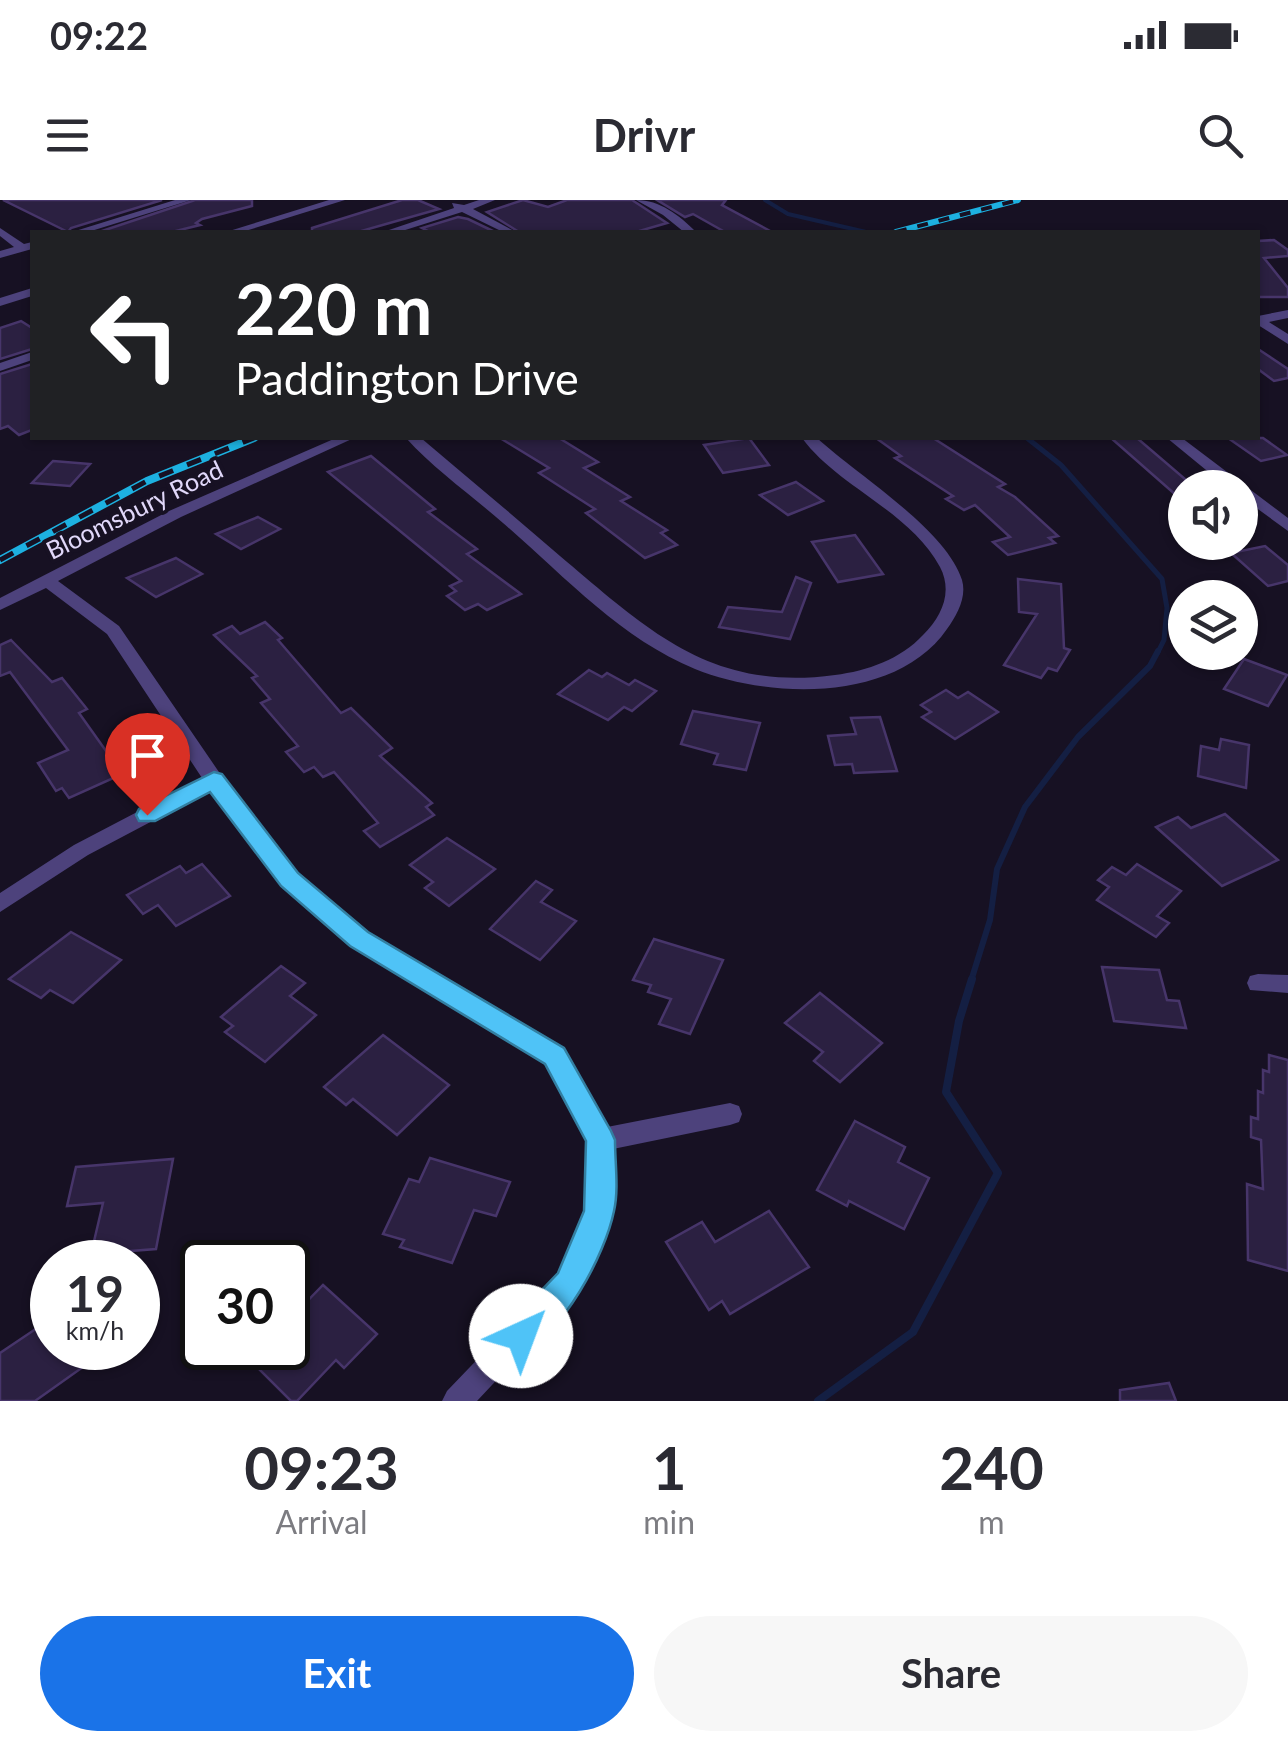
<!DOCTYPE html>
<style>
body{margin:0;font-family:Lato,sans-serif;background:#f7f7f7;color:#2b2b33;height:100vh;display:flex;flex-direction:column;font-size:38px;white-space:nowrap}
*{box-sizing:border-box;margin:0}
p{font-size:32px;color:#7c7c81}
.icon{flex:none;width:55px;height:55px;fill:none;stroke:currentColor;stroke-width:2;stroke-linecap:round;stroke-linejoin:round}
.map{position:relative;height:1201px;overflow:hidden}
.details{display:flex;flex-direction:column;background:#fff;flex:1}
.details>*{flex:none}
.banner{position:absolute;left:30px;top:30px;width:1230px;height:210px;border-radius:0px;box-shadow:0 2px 8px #0004;background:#202124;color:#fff;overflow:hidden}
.controls{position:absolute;left:1168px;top:270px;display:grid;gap:20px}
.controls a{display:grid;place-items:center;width:90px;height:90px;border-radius:50%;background:#fff;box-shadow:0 2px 8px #0004;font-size:50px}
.speed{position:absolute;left:30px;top:1040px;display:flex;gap:20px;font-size:50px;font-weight:700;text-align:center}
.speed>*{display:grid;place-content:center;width:130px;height:130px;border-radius:50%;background:#fff;box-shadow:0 2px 8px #0004;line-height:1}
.speed small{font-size:25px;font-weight:400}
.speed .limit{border:5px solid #111;border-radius:15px;background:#fff;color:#111}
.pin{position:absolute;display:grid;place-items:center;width:85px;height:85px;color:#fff;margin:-102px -42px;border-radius:50% 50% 50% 0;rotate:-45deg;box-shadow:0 0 10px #0007}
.pin .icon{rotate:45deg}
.me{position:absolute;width:110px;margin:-55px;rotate:43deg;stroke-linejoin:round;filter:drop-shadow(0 0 8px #0008)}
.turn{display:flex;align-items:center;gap:35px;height:210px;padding:0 40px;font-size:45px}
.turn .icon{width:130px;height:130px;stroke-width:2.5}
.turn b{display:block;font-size:70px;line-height:85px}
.eta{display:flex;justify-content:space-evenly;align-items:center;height:170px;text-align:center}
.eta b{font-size:60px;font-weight:700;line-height:70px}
.primary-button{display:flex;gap:20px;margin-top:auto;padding:20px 40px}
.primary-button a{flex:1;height:115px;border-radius:60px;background:#1a73e8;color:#fff;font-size:40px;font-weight:700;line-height:115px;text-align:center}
.primary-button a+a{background:#f7f7f7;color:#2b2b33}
.status{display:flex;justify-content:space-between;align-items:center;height:70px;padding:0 50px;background:#fff;direction:ltr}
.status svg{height:28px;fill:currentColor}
header{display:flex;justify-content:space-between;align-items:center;height:130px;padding:0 40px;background:#fff;font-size:45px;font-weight:700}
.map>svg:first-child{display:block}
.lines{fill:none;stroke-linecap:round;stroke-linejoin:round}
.stream-far3{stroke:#141f43;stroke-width:4}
.stream-far2{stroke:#141f43;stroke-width:5}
.stream-far1{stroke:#141f43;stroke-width:6}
.stream{stroke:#141f43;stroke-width:8}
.building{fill:#2b2041;stroke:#47356a;stroke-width:2.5}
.street{fill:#4d427c;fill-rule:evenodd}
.rail-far1-casing{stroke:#1db1e1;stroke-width:6}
.rail-casing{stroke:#1db1e1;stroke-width:8}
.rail-far1{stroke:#171123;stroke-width:4;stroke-dasharray:11;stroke-linecap:butt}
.rail{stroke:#171123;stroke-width:5;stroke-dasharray:15;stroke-linecap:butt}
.route{fill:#4fc3f7;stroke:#337fa1;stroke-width:2.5}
.labels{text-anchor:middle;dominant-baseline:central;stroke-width:8;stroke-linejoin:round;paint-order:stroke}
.far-street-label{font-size:25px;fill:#e1d8fa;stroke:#171123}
</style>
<div class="status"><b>09:22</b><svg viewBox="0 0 49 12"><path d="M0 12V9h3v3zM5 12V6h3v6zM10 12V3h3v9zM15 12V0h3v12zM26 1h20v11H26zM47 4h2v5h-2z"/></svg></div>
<header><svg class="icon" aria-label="menu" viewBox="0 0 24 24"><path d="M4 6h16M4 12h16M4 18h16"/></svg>Drivr<svg class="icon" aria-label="search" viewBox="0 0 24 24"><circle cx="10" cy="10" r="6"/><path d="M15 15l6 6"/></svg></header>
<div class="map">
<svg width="1288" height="1201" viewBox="0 0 1288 1201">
<rect width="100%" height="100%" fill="#171123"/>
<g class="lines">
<path class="stream-far3" d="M765 0 788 14 866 32"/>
<path class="stream-far2" d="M1027 238 1061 265 1162 379 1167 408 1164 440 1157 454"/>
<path class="stream-far1" d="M971 781 990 720 997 669 1025 607 1078 537 1150 466 1158 451"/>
<path class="stream" d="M818 1201 913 1132 998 973 946 892 959 821 972 779"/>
</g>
<g class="building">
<path d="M3 0H162L71 28 68 32Z"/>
<path d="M195 0H252V6L202 19 196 23 200 25 172 32H99Z"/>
<path d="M402 0H418L439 9 358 32H312V28Z"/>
<path d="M523 0 548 7 567 0H632L667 23 636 32H519L487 12Z"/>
<path d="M657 0H726L722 5 772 32H725L693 14 685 17Z"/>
<path d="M458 17 468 19 495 32H430L422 28Z"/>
<path d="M1274 40 1288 50V56L1264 58 1288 88V97H1258V41Z"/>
<path d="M21 121 32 128V149L0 159V128Z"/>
<path d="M1258 149 1288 169V178L1274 181 1258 169Z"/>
<path d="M32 164V230L19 235 8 226 0 229V174Z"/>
<path d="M500 238H559L598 262 584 268 630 297 621 301 667 330 661 333 677 345 645 358 586 313 595 309 539 273 549 268Z"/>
<path d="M749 238 769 265 723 273 704 245Z"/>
<path d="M876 238H933L1005 284 998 287 1015 297 1058 336 1049 338 1055 343 1008 355 993 342 1010 337 975 305 964 310 946 299 953 296 895 258 901 256Z"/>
<path d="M1111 238H1137L1185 279V303Z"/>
<path d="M1228 238H1263L1287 255 1261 261Z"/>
<path d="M371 256 435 309 428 312 477 349 467 354 521 394 487 410 478 404 465 410 447 396 456 391 450 386 461 381 328 272Z"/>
<path d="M53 261 90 264 70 286 32 283Z"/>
<path d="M796 282 823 301 788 315 760 295Z"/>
<path d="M258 317 280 329 241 349 216 334Z"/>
<path d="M855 335 883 374 838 382 812 342Z"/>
<path d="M1265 346 1288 365V381L1268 386 1231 353Z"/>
<path d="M176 358 202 374 156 397 127 378Z"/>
<path d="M796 377 811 383 790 439 719 427 728 407 782 412Z"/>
<path d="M1018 379 1061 384 1064 448 1070 450 1057 471 1048 468 1041 478 1004 465 1037 414 1019 412Z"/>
<path d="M265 422 282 438 278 440 341 513 351 508 392 548 380 556 432 603 426 607 434 615 380 647 364 631 378 623 334 572 323 577 314 567 304 572 286 552 298 546 261 503 270 499 252 478 257 476 214 435 232 426 240 434Z"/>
<path d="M11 440 52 482 62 478 87 509 79 513 111 558 127 552 138 567 69 598 62 588 56 591 38 563 68 550 10 472 0 476V445Z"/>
<path d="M1244 459 1287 475 1268 506 1224 489Z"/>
<path d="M589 470 602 477 607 473 629 485 635 480 656 491 632 511 624 507 608 520 558 494Z"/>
<path d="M946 490 958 498 968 492 998 512 955 539 922 517 931 512 921 505Z"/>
<path d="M693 511 760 523 746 570 714 564 718 554 681 544Z"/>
<path d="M880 517 897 571 854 573 852 564 835 565 828 536 856 534 851 518Z"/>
<path d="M1221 539 1249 545 1246 588 1198 576 1201 546 1219 550Z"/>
<path d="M1225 614 1278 660 1222 686 1156 627 1178 617 1191 628Z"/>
<path d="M447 638 495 669 449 706 425 688 433 682 410 665Z"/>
<path d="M202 664 230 696 176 726 158 705 143 714 127 695 180 666 186 673Z"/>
<path d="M1137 664 1181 691 1157 716 1169 723 1156 737 1097 700 1109 687 1098 680 1112 667 1126 675Z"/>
<path d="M536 681 552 690 541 702 576 721 540 760 490 729Z"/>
<path d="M71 732 121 760 73 803 50 790 41 798 9 779Z"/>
<path d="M654 739 723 760 690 834 659 824 671 799 648 792 651 785 633 780Z"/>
<path d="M281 766 305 783 290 796 316 815 265 862 225 832 233 826 221 817Z"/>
<path d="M1102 767 1159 770 1167 800 1179 801 1186 828 1114 821Z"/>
<path d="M820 793 882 843 840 882 814 861 823 852 785 823Z"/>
<path d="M383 835 449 885 397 935 353 899 346 905 324 887Z"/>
<path d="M1269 855 1288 860V1071L1248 1060 1247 984 1263 989 1261 940 1251 937V917L1258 919V891L1263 893V870L1269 872Z"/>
<path d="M855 921 905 947 898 962 929 978 904 1029 849 1001 847 1006 817 990Z"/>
<path d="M430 958 510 982 496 1016 474 1010 452 1063 400 1047 404 1040 383 1034 409 979 419 982Z"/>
<path d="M173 959 156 1049 91 1054 103 1003 67 1006 76 967Z"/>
<path d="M769 1011 809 1067 730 1114 722 1101 709 1110 666 1042 702 1022 715 1042Z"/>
<path d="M323 1085 377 1134 344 1168 336 1160 297 1201H291L251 1161 264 1148H288V1121Z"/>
<path d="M52 1118V1148H72L83 1167 35 1201H0V1153Z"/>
<path d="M1169 1183 1176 1201H1120V1190Z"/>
</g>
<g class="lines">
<g class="street">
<path d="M175 0H191L88 32H72Z"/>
<path d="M329 0H345L242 32H226Z"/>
<path d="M479 0H495L473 9 516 32H503L462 12 399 32H383L454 8 452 3 464 5Z"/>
<path d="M636 0C660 0 679 15 696 32H684L663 15Z"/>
<path d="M0 28 24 44 32 42V49L0 58V51L14 47 0 36Z"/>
<path d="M32 88V96L0 106V98Z"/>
<path d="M1288 110V118L1269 122 1288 134V144L1258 125V116Z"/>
<path d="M32 152V160L0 171V163Z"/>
<path d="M336 238H354L181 317 58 381 119 426 221 575 298 674 367 733 562 849 607 927 730 903 739 906 742 914 739 922 730 925 613 949 612 1011 579 1092 477 1201H442L447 1191 559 1074 586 1011 588 941 546 863 351 745 282 686 211 590 88 655 0 712V693L74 645 202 578 107 434 46 388 0 410V398L169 311Z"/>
<path d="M406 238H421C467 277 514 316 560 356 648 430 711 492 835 475 867 471 901 459 923 435 942 416 953 392 940 367 910 311 838 287 802 238H817C856 274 946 329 962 380 967 397 957 415 947 429 896 503 769 499 695 469 621 439 563 375 503 323 471 295 434 269 406 238Z"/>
<path d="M1167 238H1182L1288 318V331L1240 296V288H1228Z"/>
<path d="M1258 774 1288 775V793L1250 790 1247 783 1250 776Z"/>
</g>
<defs>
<path id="rail-far1" d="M896 32 1018 0"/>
<path id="rail" d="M0 360 147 281 254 238"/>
</defs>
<use href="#rail-far1" class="rail-far1-casing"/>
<use href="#rail" class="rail-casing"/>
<use href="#rail-far1" class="rail-far1"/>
<use href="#rail" class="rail"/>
</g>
<path class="route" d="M214 572 222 574 298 673 368 732 564 848 611 931 615 940C615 963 619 989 614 1011 605 1055 563 1134 521 1152L509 1147 505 1136 509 1124 558 1073 584 1011 586 941 545 864 350 746 281 686 210 592 155 621H139L136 615 139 609Z"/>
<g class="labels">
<g class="far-street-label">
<text transform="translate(134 309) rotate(-26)">Bloomsbury Road</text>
</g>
</g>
</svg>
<div class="controls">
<a><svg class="icon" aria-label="sound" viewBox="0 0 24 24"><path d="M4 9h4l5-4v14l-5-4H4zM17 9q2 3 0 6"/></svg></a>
<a><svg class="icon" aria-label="layers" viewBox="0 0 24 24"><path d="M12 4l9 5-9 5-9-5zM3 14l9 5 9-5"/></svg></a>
</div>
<div class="speed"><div>19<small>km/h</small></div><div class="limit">30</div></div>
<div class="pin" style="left:147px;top:615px;background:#d93025"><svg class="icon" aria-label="arrive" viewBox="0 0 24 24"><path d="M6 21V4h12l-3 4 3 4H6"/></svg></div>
<svg class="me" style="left:521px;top:1136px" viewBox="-20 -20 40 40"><circle r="19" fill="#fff"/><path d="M0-13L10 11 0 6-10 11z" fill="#4fc3f7"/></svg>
<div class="banner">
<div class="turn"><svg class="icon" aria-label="left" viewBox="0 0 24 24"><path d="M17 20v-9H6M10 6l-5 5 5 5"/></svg><div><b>220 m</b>Paddington Drive</div></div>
</div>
</div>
<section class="details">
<div class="eta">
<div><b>09:23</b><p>Arrival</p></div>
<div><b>1</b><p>min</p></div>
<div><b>240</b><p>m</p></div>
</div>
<div class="primary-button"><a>Exit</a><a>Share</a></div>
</section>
